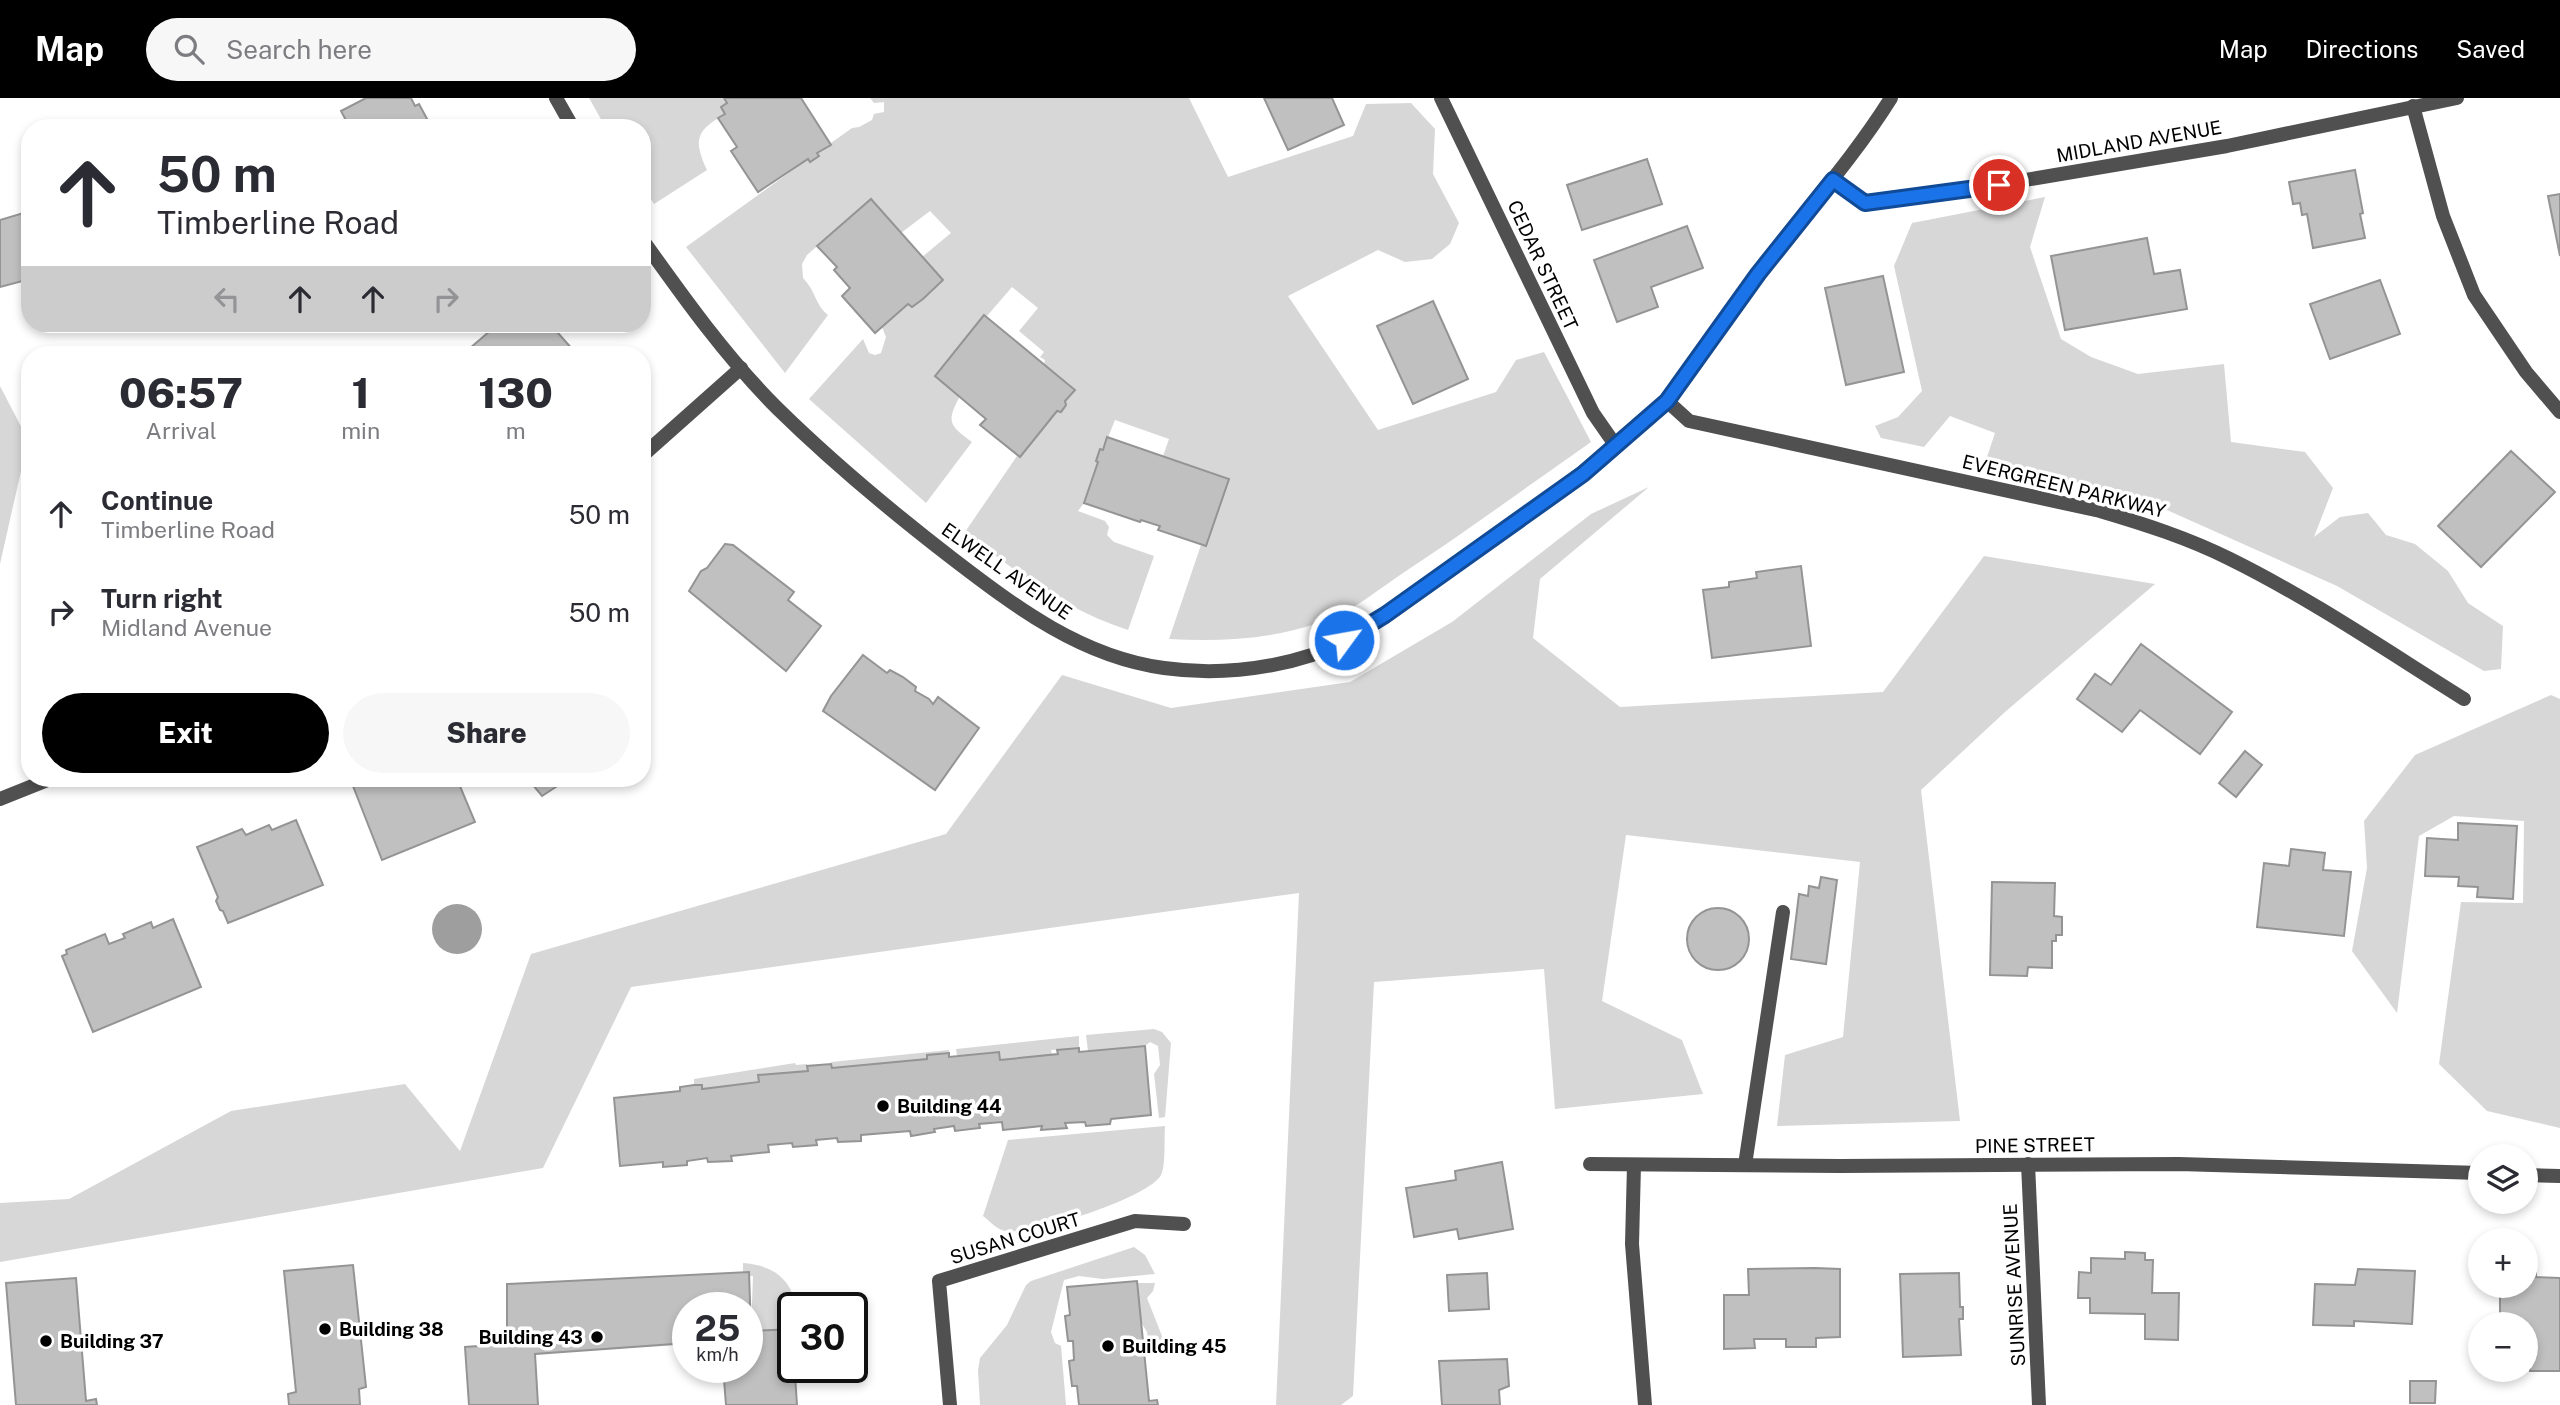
<!DOCTYPE html>
<meta charset="utf-8">
<style>
body{margin:0;font-family:"Public Sans",sans-serif;background:#f7f7f7;color:#2b2b33;height:100vh;display:flex;flex-direction:column;font-size:26px;white-space:nowrap}
*{box-sizing:border-box;margin:0}
p{font-size:23px;color:#7c7c81}
.icon{flex:none;width:38px;height:38px;fill:none;stroke:currentColor;stroke-width:2;stroke-linecap:round;stroke-linejoin:round}
.map{position:relative;flex:1;overflow:hidden}
.details{position:absolute;left:21px;top:248px;width:630px;height:441px;display:flex;flex-direction:column;background:#fff;border-radius:28px;box-shadow:0 4px 10px #0003}
.details>*{flex:none}
.banner{position:absolute;left:21px;top:21px;width:630px;height:214px;border-radius:28px;box-shadow:0 4px 10px #0003;background:#fff;color:#2b2b33;overflow:hidden}
.controls{position:absolute;left:2468px;top:1046px;display:grid;gap:14px}
.controls a{display:grid;place-items:center;width:70px;height:70px;border-radius:50%;background:#fff;box-shadow:0 4px 10px #0003;font-size:35px}
.speed{position:absolute;left:672px;top:1194px;display:flex;gap:14px;font-size:35px;font-weight:700;text-align:center}
.speed>*{display:grid;place-content:center;width:91px;height:91px;border-radius:50%;background:#fff;box-shadow:0 4px 10px #0003;line-height:1}
.speed small{font-size:18px;font-weight:400}
.speed .limit{border:4px solid #111;border-radius:10px;background:#fff;color:#111}
.pin{position:absolute;display:grid;place-items:center;width:60px;height:60px;color:#fff;margin:-30px;border:4px solid #fff;border-radius:50%;box-shadow:0 2px 7px #0007}
.me{position:absolute;width:77px;margin:-38px;rotate:58deg;stroke-linejoin:round;filter:drop-shadow(0 0 5px #0008)}
.turn{display:flex;align-items:center;gap:24px;height:147px;padding:0 21px;font-size:32px}
.turn .icon{width:91px;height:91px;stroke-width:2.5}
.turn b{display:block;font-size:49px;line-height:60px}
.lanes{display:flex;align-items:center;height:66px;padding:0 21px;background:#0003;justify-content:center;gap:35px;direction:ltr}
.lanes .off{opacity:.35}
.eta{display:flex;justify-content:space-evenly;align-items:center;height:119px;text-align:center}
.eta b{font-size:42px;font-weight:800;line-height:49px}
.button{display:flex;gap:14px;margin-top:auto;padding:14px 21px}
.button a{flex:1;height:80px;border-radius:42px;background:#000;color:#fff;font-size:28px;font-weight:800;line-height:80px;text-align:center}
.button a+a{background:#f7f7f7;color:#2b2b33}
ul{padding:0;list-style:none}
li{display:flex;align-items:center;gap:21px;height:98px;padding:0 21px}
li div{flex:1}
li b{display:block;font-size:26px}
li em{font-style:normal}
header{display:flex;align-items:center;gap:42px;box-sizing:border-box;height:98px;padding:0 35px;background:#000;color:#fff}
header strong{font-size:33px}
nav{display:flex;gap:38px;margin-inline-start:auto;font-size:24px}
.search{width:490px;height:63px;background:#f7f7f7;display:flex;align-items:center;gap:18px;box-sizing:border-box;padding:0 24px;border-radius:38px;color:#7c7c81;font-size:26px}
.map>svg:first-child{display:block}
.green{fill:#d7d7d7}
.water{fill:#9e9e9e}
.building{fill:#c0c0c0;stroke:#949494;stroke-width:2}
.lines{fill:none;stroke-linecap:round;stroke-linejoin:round}
.service{stroke:#505050;stroke-width:14}
.minor{stroke:#505050;stroke-width:14}
.tertiary{stroke:#505050;stroke-width:14}
.route-casing{stroke:#114b97;stroke-width:18}
.route{stroke:#1a73e8;stroke-width:12}
.poi-dot{fill:#000;stroke:#fff;stroke-width:2.5}
.labels{text-anchor:middle;dominant-baseline:central;stroke-width:7;stroke-linejoin:round;paint-order:stroke}
.street-label{font-size:19px;fill:#000;stroke:#fff}
.poi-label{font-size:19px;font-weight:bold;fill:#000;stroke:#fff;text-anchor:start}
</style>
<header>
<strong>Map</strong>
<div class="search"><svg class="icon" aria-label="search" viewBox="0 0 24 24"><circle cx="10" cy="10" r="6"/><path d="M15 15l6 6"/></svg>Search here</div>
<nav><a>Map</a><a>Directions</a><a>Saved</a></nav>
</header>
<div class="map">
<svg width="2560" height="1307" viewBox="0 0 2560 1307">
<rect width="100%" height="100%" fill="#fff"/>
<g class="green">
<path d="M589 0H724L727 5 721 9 725 16C696 33 693 41 707 72L654 106 642 87V30H606Z"/>
<path d="M870 0H1189L1228 79 1353 38 1366 6 1411 5 1435 31 1433 76 1459 125 1450 146 1432 161 1405 164 1378 152 1288 198 1378 332 1496 294 1516 262 1544 254 1591 344C1528 388 1467 433 1403 475 1382 489 1359 508 1336 518 1283 541 1226 544 1169 541L1201 447 1206 448 1229 382 1163 358 1169 341 1115 322 1103 352 1100 351 1096 363 1098 364 1084 405 1078 413 1105 423 1109 429 1107 437 1114 444 1154 458 1128 532C1065 512 1016 474 965 434L1017 358 1020 359 1057 313 1061 314 1066 307 1065 303 1074 292 1044 266 1045 262 1040 259 1044 254 1019 233 1038 210 1012 189 987 218 984 217 935 278 960 298C946 324 949 327 972 344L926 405 809 301 863 241 869 255 875 257 881 255 886 239 882 229 908 206 912 209 932 194 922 159 951 135 930 113 901 135 871 101 807 157 802 166 803 180C816 193 815 207 828 217L785 275 686 149 808 61 810 63 817 55 852 30 859 29 872 22 874 16 884 14V4L874 5Z"/>
<path d="M2045 99 2030 149 2061 241 2091 259 2138 276 2224 266 2231 344 2305 354 2333 390 2314 439 2340 419 2368 415 2386 437 2415 446 2448 473 2468 505 2503 528 2501 571 2484 573 2337 488 2140 400 1986 362 1995 335 1950 318 1924 349 1881 340 1875 328 1898 319 1922 293 1894 168 1912 125Z"/>
<path d="M0 288 28 342 0 466Z"/>
<path d="M1649 389 1540 481 1533 540 1620 609 1883 594 1984 458 2155 486 2005 614 1921 692 1960 1023 1777 1028 1785 957 1843 939 1860 764 1626 737 1602 903 1682 942 1703 996 1555 1011 1544 871 1374 884 1353 1298 1341 1307H1276L1299 795 631 889 543 1070 0 1164V1105L69 1101 231 1013 405 986 460 1053 531 856 946 736 1062 577 1171 610 1350 584 1452 524 1591 416Z"/>
<path d="M2551 597 2560 601V1030L2487 1013 2439 966 2461 804 2523 805 2524 723 2454 718 2419 738 2397 915 2352 853 2367 770 2364 723 2415 657Z"/>
<path d="M1154 931 1162 934 1171 945 1165 1019 1159 1020 1154 976 1160 967 1158 948 1150 944 1145 948 1088 953 1086 937Z"/>
<path d="M1079 938V950L1051 952 1052 957 1000 962 999 954 957 958 956 951Z"/>
<path d="M949 952V955L927 957V961L832 970 831 964Z"/>
<path d="M795 965 796 967 807 966 808 973 759 977V984L702 991V987H694V981Z"/>
<path d="M1165 1028C1164 1040 1166 1068 1161 1077 1149 1100 1030 1138 1005 1133 996 1131 990 1123 983 1118L1008 1042Z"/>
<path d="M1134 1149 1145 1157 1155 1176 1103 1181 1079 1178 1064 1182 1051 1234 1055 1245 1061 1248 1066 1307H980L978 1272 980 1260 1007 1227 1026 1187 1031 1183Z"/>
<path d="M743 1165C771 1167 791 1179 796 1209H793V1231L751 1233 753 1178H749L748 1174H743Z"/>
<path d="M1137 1185H1155L1153 1193 1147 1200 1162 1238 1165 1256 1149 1257 1147 1234 1141 1224Z"/>
</g>
<circle class="water" cx="457" cy="831" r="25"/>
<g class="building">
<path d="M366 0H411L415 8 419 6 432 30H350L341 13Z"/>
<path d="M724 0H801L831 47 817 55 819 58 810 64 808 61 758 94 731 53 737 49 718 20 725 16 721 9 727 5Z"/>
<path d="M1264 0H1332L1344 27 1288 52Z"/>
<path d="M1647 61 1662 106 1582 132 1567 87Z"/>
<path d="M2355 72 2363 115 2360 116 2365 140 2313 150 2307 116 2302 117 2300 105 2293 106 2289 84Z"/>
<path d="M2560 96V158L2548 98Z"/>
<path d="M871 101 943 182 923 201 912 209 908 206 875 235 842 198 850 190 834 172 837 169 817 148Z"/>
<path d="M30 113V181L0 189V122Z"/>
<path d="M1687 128 1703 170 1651 189 1658 209 1617 224 1594 162Z"/>
<path d="M2147 140 2154 176 2180 172 2187 211 2065 232 2051 158Z"/>
<path d="M1883 178 1904 274 1846 287 1825 190Z"/>
<path d="M2380 182 2400 236 2330 261 2310 206Z"/>
<path d="M1433 203 1468 281 1413 306 1377 228Z"/>
<path d="M984 217 1075 292 1065 303 1066 307 1061 314 1057 313 1020 359 980 327 986 321 935 278Z"/>
<path d="M498 226H550L574 253 570 257H462Z"/>
<path d="M1107 339 1229 381 1206 448 1158 432 1160 428 1141 422 1140 424 1084 405 1098 364 1096 363 1100 351 1103 352Z"/>
<path d="M2511 353 2555 394 2481 469 2438 428Z"/>
<path d="M725 446 733 447 794 494 788 502 821 528 786 573 689 493 701 473 707 470Z"/>
<path d="M1801 468 1811 548 1712 560 1703 492 1729 489V484L1757 480 1756 474Z"/>
<path d="M2141 546 2232 614 2200 656 2140 612 2122 634 2077 601 2095 576 2111 587Z"/>
<path d="M863 557 887 575 890 572 903 579 916 589 915 593 929 601 933 606 938 599 979 630 935 692 823 613 831 598Z"/>
<path d="M2245 653 2262 667 2236 699 2219 685Z"/>
<path d="M358 681H457L475 724 382 762 351 683Z"/>
<path d="M528 681H568L542 698Z"/>
<path d="M296 722 323 787 228 825 223 813 220 812 216 803 218 799 197 749 242 731 246 737 269 727 272 732Z"/>
<path d="M2458 725 2517 728 2513 801 2477 799 2478 789 2458 788 2459 779 2425 778 2427 740 2458 742Z"/>
<path d="M2291 751 2325 755 2323 772 2351 774 2344 838 2257 829 2264 765 2289 768Z"/>
<path d="M1821 779 1837 782 1826 866 1791 861 1799 796 1808 798 1809 788 1819 790Z"/>
<path d="M1992 784 2055 785 2054 818 2062 819V837H2056V843H2052V870L2028 869 2027 878 1990 877Z"/>
<circle cx="1718" cy="841" r="31"/>
<path d="M173 821 201 889 93 934 62 858 67 856 66 852 105 836 109 846 125 840 123 836 151 824 153 830Z"/>
<path d="M1145 948 1151 1017 1111 1021 1110 1026 1086 1028 1085 1024 1065 1025 1067 1030 1041 1032 1042 1028 1003 1032 1002 1024 979 1026 980 1030 955 1033 954 1028 934 1031 935 1034 911 1038 910 1033 861 1037V1043L838 1044 837 1040 816 1042 817 1047 793 1049 792 1045 768 1047 769 1054 731 1058 732 1063 708 1064 707 1060 687 1063V1067L663 1069V1064L620 1068 614 1000 680 993V989L694 987H702V991L759 984 758 977 808 973 807 968 831 966 832 970 927 961V957L949 955V959L999 954 1000 962 1058 956 1057 952 1079 950V954Z"/>
<path d="M1502 1064 1513 1131 1459 1141 1457 1131 1414 1139 1406 1090 1456 1082 1455 1073Z"/>
<path d="M2125 1154 2145 1155V1162H2153L2152 1195H2179L2178 1242 2145 1241V1216L2090 1215V1200H2078L2079 1174 2091 1175V1160L2125 1161Z"/>
<path d="M353 1167 366 1289 359 1291 360 1307H289L288 1296 296 1294 284 1173Z"/>
<path d="M1815 1170 1840 1171V1239L1816 1240V1249H1786V1241H1754L1755 1250 1724 1251V1197H1749L1748 1171Z"/>
<path d="M2358 1171 2415 1173 2412 1226 2354 1223V1228L2313 1227 2315 1186 2355 1187Z"/>
<path d="M749 1174 751 1233 792 1231 797 1307H726L723 1269H747V1209H688V1245L535 1256 538 1307H469L465 1249 507 1246V1186Z"/>
<path d="M1487 1175 1489 1211 1449 1213 1447 1177Z"/>
<path d="M1959 1175 1960 1209H1963V1221H1959L1961 1257 1903 1259 1900 1176Z"/>
<path d="M2525 1175H2536V1179L2560 1180V1273H2530V1245L2525 1244V1227H2500V1188H2525Z"/>
<path d="M76 1180 86 1303 96 1301 97 1307H16L6 1185Z"/>
<path d="M1137 1183 1149 1303 1157 1302 1158 1307H1079L1077 1288H1072L1069 1263 1074 1262 1073 1243H1068L1065 1218 1070 1217 1067 1189Z"/>
<path d="M1507 1261 1509 1288 1499 1292 1500 1307H1442L1439 1263Z"/>
<path d="M2410 1283H2436L2435 1305H2410Z"/>
</g>
<g class="lines">
<path class="service" d="M1745 1067 1783 814"/>
<g class="minor">
<path d="M556 0 573 30"/>
<path d="M1441 0 1593 315 1616 348"/>
<path d="M642 141C684 200 726 259 777 310 832 364 892 414 953 461 1017 510 1082 559 1164 570 1213 577 1266 572 1312 557 1369 537 1424 489 1473 454 1527 415 1581 378 1632 334 1644 323 1658 313 1668 300 1700 262 1726 219 1756 179 1800 119 1851 64 1891 0"/>
<path d="M1667 303 1689 323 2100 413C2144 426 2188 440 2230 461 2311 501 2387 553 2464 601"/>
<path d="M642 358 741 270"/>
<path d="M0 701 50 681"/>
<path d="M1590 1066 1840 1068 2179 1066 2480 1075"/>
<path d="M2028 1066 2039 1307"/>
<path d="M1634 1067 1632 1146 1645 1307"/>
<path d="M2525 1077 2560 1078"/>
<path d="M950 1307 939 1183 1135 1123 1184 1126"/>
</g>
<g class="tertiary">
<path d="M2413 8 2443 118 2474 197 2526 274 2560 314"/>
<path d="M1833 82 1865 105 1948 95 2227 48 2457 0"/>
</g>
</g>
<g class="lines">
<defs>
<path id="route" d="M1344 542 1385 517 1583 376 1667 303 1758 176 1833 82 1865 105 1999 87"/>
</defs>
<use href="#route" class="route-casing"/>
<use href="#route" class="route"/>
</g>
<g class="poi-dot">
<circle cx="883" cy="1008" r="7"/>
<circle cx="325" cy="1231" r="7"/>
<circle cx="597" cy="1239" r="7"/>
<circle cx="46" cy="1243" r="7"/>
<circle cx="1108" cy="1248" r="7"/>
</g>
<g class="labels">
<g class="street-label">
<text transform="translate(2139 43) rotate(-10)">MIDLAND AVENUE</text>
<text transform="translate(1543 167) rotate(65)">CEDAR STREET</text>
<text transform="translate(2064 388) rotate(14)">EVERGREEN PARKWAY</text>
<text transform="translate(1007 473) rotate(35)">ELWELL AVENUE</text>
<text transform="translate(2035 1047) rotate(-1)">PINE STREET</text>
<text transform="translate(1015 1140) rotate(-17)">SUSAN COURT</text>
<text transform="translate(2014 1187) rotate(-93)">SUNRISE AVENUE</text>
</g>
<g class="poi-label">
<text x="897" y="1008">Building 44</text>
<text x="339" y="1231">Building 38</text>
<text x="583" y="1239" text-anchor="end">Building 43</text>
<text x="60" y="1243">Building 37</text>
<text x="1122" y="1248">Building 45</text>
</g>
</g>
</svg>
<div class="controls">
<a><svg class="icon" aria-label="layers" viewBox="0 0 24 24"><path d="M12 4l9 5-9 5-9-5zM3 14l9 5 9-5"/></svg></a>
<a>+</a>
<a>−</a>
</div>
<div class="speed"><div>25<small>km/h</small></div><div class="limit">30</div></div>
<div class="pin" style="left:1999px;top:87px;background:#d93025"><svg class="icon" aria-label="arrive" viewBox="0 0 24 24"><path d="M6 21V4h12l-3 4 3 4H6"/></svg></div>
<svg class="me" style="left:1344px;top:542px" viewBox="-20 -20 40 40"><circle r="17" fill="#1a73e8" stroke="#fff" stroke-width="3"/><path d="M0-11L8 9 0 5-8 9z" fill="#fff"/></svg>
<div class="banner">
<div class="turn"><svg class="icon" aria-label="ahead" viewBox="0 0 24 24"><path d="M12 20V5M6 11l6-6 6 6"/></svg><div><b>50 m</b>Timberline Road</div></div>
<div class="lanes"><svg class="icon off" aria-label="left" viewBox="0 0 24 24"><path d="M17 20v-9H6M10 6l-5 5 5 5"/></svg><svg class="icon" aria-label="ahead" viewBox="0 0 24 24"><path d="M12 20V5M6 11l6-6 6 6"/></svg><svg class="icon" aria-label="ahead" viewBox="0 0 24 24"><path d="M12 20V5M6 11l6-6 6 6"/></svg><svg class="icon off" aria-label="right" viewBox="0 0 24 24"><path d="M7 20v-9h11M14 6l5 5-5 5"/></svg></div>
</div>
<section class="details">
<div class="eta">
<div><b>06:57</b><p>Arrival</p></div>
<div><b>1</b><p>min</p></div>
<div><b>130</b><p>m</p></div>
</div>
<ul>
<li><svg class="icon" aria-label="ahead" viewBox="0 0 24 24"><path d="M12 20V5M6 11l6-6 6 6"/></svg><div><b>Continue</b><p>Timberline Road</p></div><em>50 m</em></li>
<li><svg class="icon" aria-label="right" viewBox="0 0 24 24"><path d="M7 20v-9h11M14 6l5 5-5 5"/></svg><div><b>Turn right</b><p>Midland Avenue</p></div><em>50 m</em></li>
</ul>
<div class="button"><a>Exit</a><a>Share</a></div>
</section>
</div>
